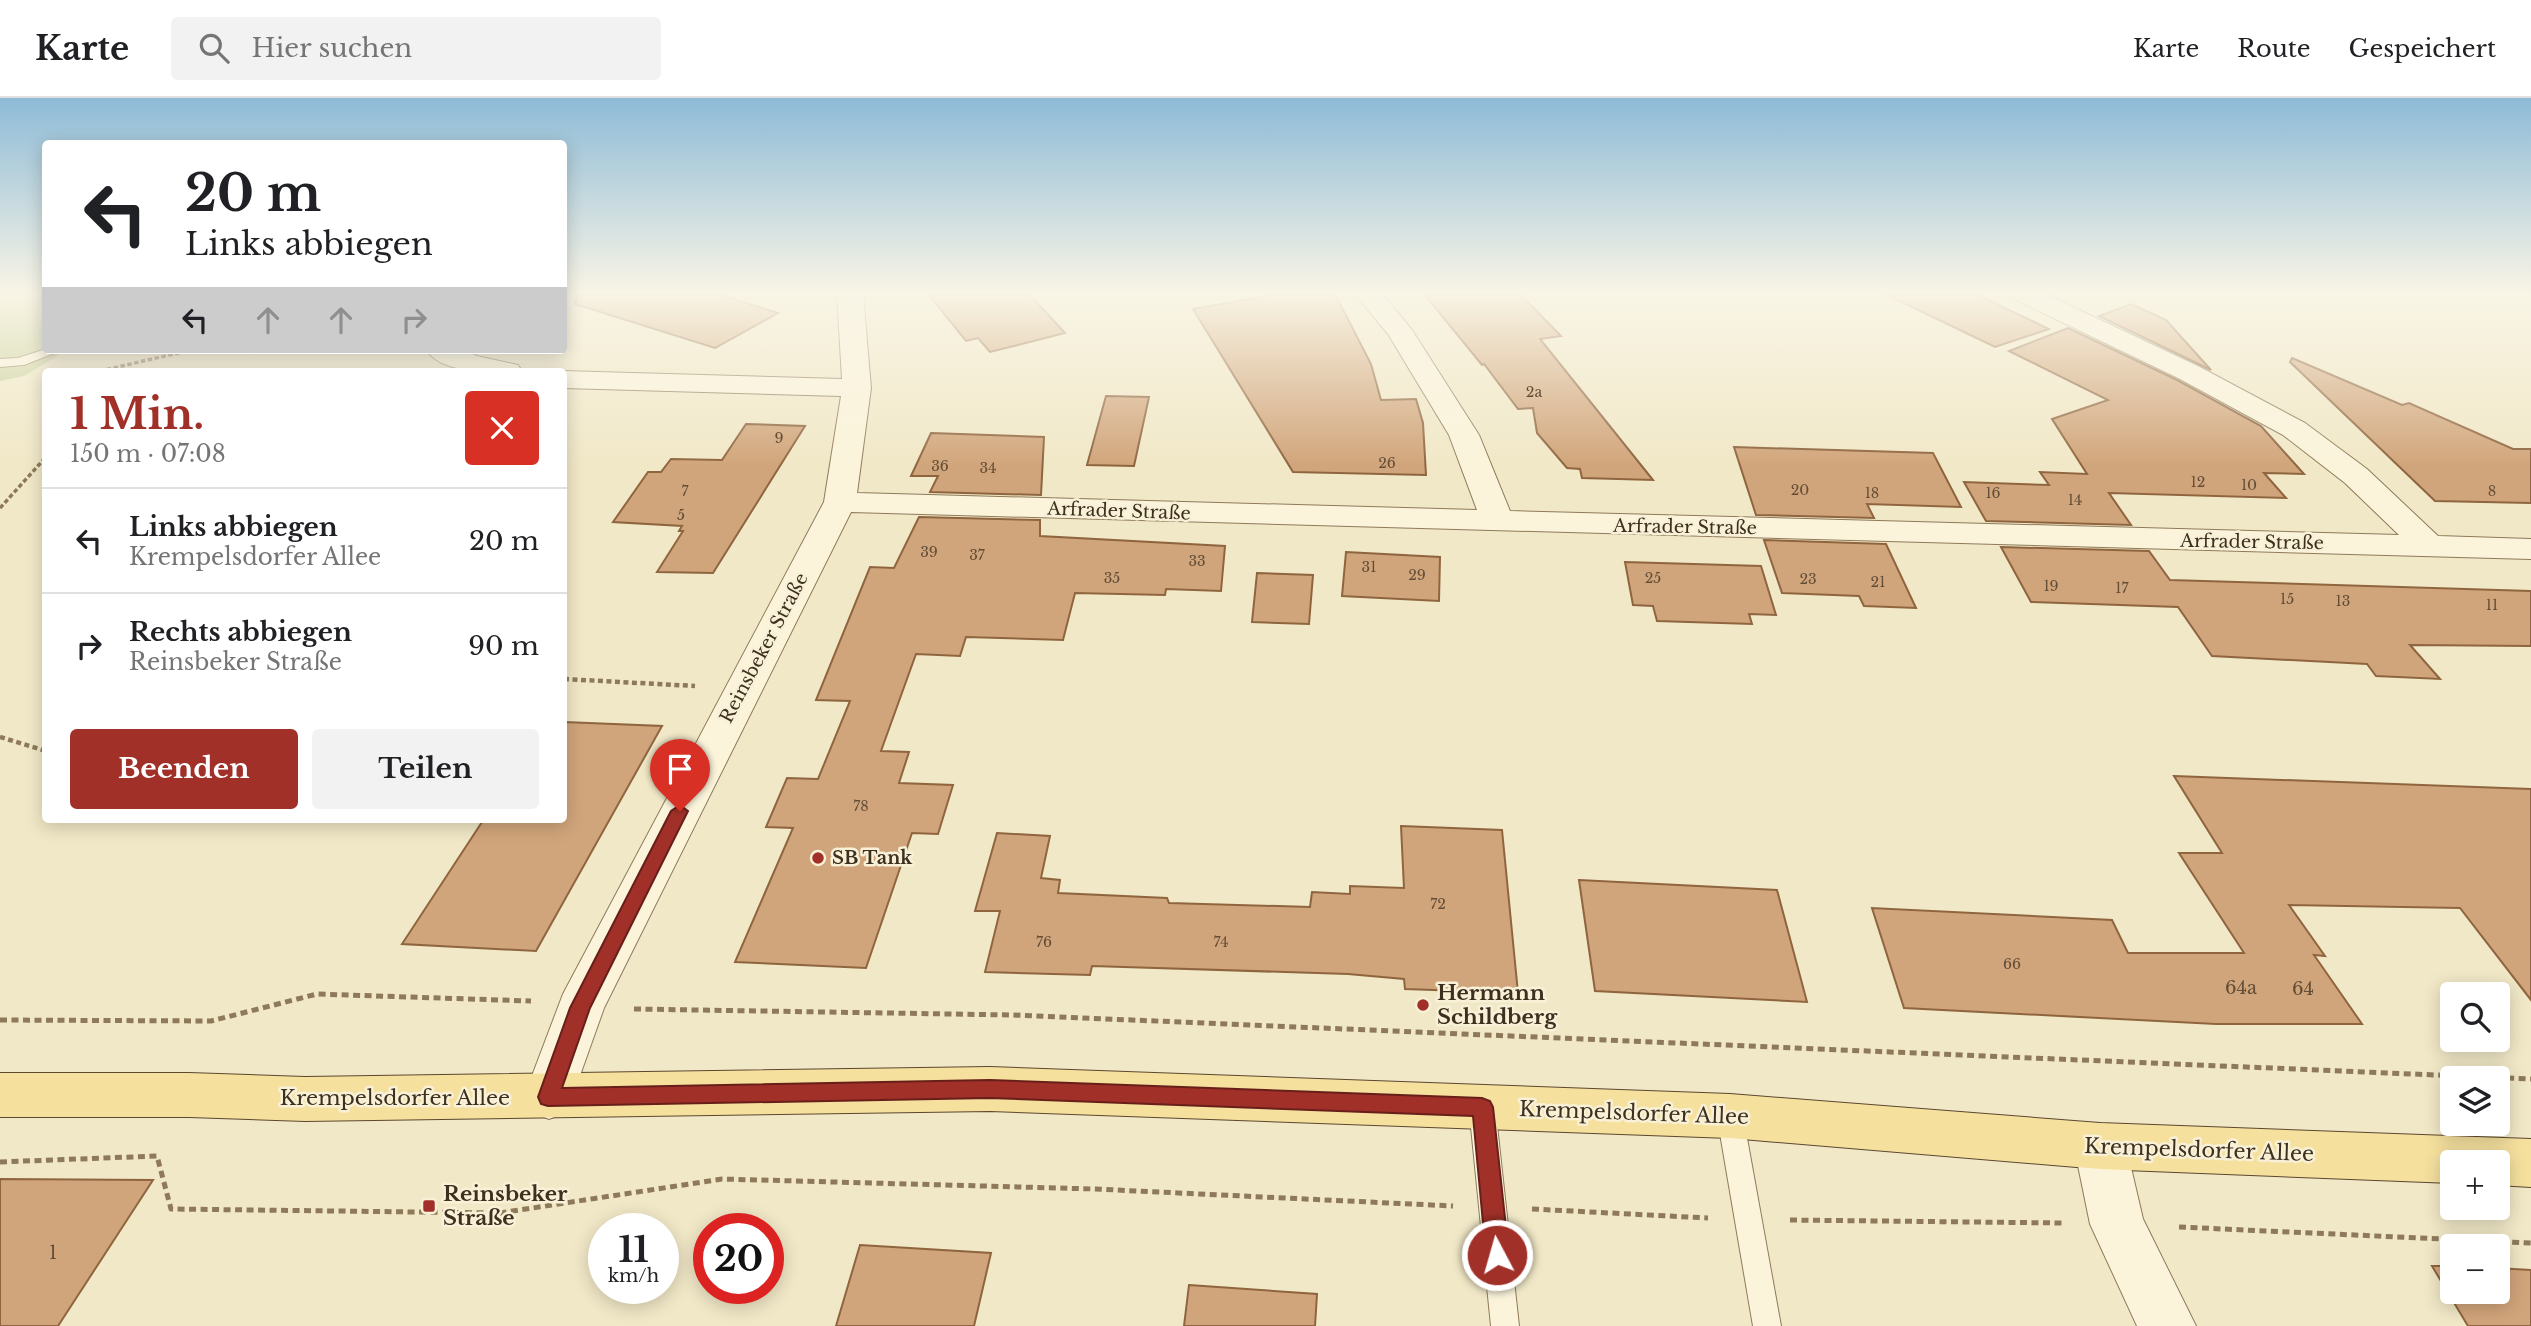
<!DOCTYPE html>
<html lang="de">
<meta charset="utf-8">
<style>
body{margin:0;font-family:"Libre Baskerville",serif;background:#f2f2f2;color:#202124;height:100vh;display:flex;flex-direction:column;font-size:26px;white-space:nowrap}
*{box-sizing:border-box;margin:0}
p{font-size:23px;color:#757577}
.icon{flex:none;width:38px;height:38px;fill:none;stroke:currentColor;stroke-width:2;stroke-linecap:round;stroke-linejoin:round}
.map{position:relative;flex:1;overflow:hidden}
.drawer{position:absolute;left:42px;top:270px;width:525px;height:455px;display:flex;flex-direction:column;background:#fff;border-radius:7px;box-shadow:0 4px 18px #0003}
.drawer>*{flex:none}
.guide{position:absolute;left:42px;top:42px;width:525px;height:214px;border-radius:7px;box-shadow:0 4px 18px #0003;background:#fff;color:#202124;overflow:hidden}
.buttons{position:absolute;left:2440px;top:884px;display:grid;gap:14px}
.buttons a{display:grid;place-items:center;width:70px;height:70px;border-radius:7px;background:#fff;box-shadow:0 4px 18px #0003;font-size:35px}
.speed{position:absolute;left:588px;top:1115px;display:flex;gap:14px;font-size:35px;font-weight:700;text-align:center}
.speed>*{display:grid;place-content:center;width:91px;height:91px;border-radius:50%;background:#fff;box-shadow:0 4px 18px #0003;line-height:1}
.speed small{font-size:18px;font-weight:400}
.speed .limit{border:10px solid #d22;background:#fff;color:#111}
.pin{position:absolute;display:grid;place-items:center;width:60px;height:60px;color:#fff;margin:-72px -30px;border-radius:50% 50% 50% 0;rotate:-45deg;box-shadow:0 0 7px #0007}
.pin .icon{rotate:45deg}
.me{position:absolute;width:77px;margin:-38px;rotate:354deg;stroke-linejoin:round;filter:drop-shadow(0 0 5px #0008)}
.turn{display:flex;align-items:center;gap:24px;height:147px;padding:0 28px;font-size:32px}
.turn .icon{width:91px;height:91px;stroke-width:2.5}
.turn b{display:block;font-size:49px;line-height:60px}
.lanes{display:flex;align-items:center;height:66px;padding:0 28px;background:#0003;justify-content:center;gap:35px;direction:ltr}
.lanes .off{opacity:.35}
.round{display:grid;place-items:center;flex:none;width:74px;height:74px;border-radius:7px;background:#f2f2f2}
.head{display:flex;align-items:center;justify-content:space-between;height:119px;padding:0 28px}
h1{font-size:42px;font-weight:700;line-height:52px;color:#a03028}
.action{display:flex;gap:14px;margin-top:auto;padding:14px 28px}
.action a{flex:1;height:80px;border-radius:7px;background:#a03028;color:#fff;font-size:28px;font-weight:700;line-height:80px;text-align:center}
.action a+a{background:#f2f2f2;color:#202124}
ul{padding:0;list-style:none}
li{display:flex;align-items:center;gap:21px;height:105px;padding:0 28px;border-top:2px solid #e0e0e0}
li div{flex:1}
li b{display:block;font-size:26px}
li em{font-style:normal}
header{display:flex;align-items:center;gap:42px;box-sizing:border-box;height:98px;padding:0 35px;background:#fff;border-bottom:2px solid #e0e0e0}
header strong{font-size:33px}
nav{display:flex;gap:38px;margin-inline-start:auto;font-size:24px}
.search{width:490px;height:63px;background:#f2f2f2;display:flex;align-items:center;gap:18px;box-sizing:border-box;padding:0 24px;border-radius:7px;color:#757577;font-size:26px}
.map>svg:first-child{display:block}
.green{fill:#c6d09a}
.building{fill:#d1a57b;stroke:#8f653f;stroke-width:2}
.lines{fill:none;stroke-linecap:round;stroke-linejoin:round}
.service-casing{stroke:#8e7a5b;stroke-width:2}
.minor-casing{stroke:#8e7a5b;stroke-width:2}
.primary-casing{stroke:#5c472f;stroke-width:2}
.path-far2{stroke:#8e7a5b;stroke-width:3.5;stroke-dasharray:4.5 2.5;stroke-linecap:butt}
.path-far1{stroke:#8e7a5b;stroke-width:4.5;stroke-dasharray:5 3.5;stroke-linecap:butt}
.path{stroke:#8e7a5b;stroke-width:5;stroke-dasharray:7 4.5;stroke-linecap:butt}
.service{fill:#fbf4db;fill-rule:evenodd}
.minor{fill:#fbf4db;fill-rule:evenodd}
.primary{fill:#f5e09e;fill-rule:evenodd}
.route{fill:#a03028;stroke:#681f1a;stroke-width:2}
.poi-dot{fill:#a03028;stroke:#f8f1d7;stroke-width:2.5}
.labels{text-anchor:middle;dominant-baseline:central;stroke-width:5;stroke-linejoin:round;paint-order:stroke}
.number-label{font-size:14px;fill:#634d36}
.street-label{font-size:18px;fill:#3e301f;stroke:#f8f1d7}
.poi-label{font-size:18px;font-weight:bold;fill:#3e301f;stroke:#f8f1d7;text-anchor:start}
.near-number-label{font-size:18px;fill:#634d36}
.near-poi-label{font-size:21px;font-weight:bold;fill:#3e301f;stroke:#f8f1d7;text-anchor:start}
.near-street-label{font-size:21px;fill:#3e301f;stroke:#f8f1d7}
</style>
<header>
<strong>Karte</strong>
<div class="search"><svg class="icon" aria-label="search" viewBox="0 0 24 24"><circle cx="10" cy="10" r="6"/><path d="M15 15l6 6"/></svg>Hier suchen</div>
<nav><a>Karte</a><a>Route</a><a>Gespeichert</a></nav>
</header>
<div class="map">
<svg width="2531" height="1228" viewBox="0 0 2531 1228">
<rect width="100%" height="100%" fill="#f1e8c7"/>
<path class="green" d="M0 196H45L46 252H67L24 278 0 283Z"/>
<g class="building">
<path d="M577 196H717L778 215 715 250 575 206Z"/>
<path d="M928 196H1029L1065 235 990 254 978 240 966 243Z"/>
<path d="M1279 196H1335L1371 266 1381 302 1416 301 1423 325 1426 377 1293 374 1193 211Z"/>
<path d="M1424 196H1520L1561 238 1540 241 1653 382 1582 380 1580 371 1567 370 1537 335 1533 310 1518 311 1484 266 1482 267Z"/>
<path d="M1885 196H1976L2049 231 1995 249Z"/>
<path d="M2131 206 2166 222 2211 272 2099 218Z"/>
<path d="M2068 230 2177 282 2261 328 2304 376 2264 375 2286 400 2109 395 2131 427 1986 423 1964 384 2049 387 2040 374 2087 376 2052 321 2108 302 2009 253Z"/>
<path d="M2292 260 2402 307 2409 305 2513 351H2531V405L2435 403 2290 264Z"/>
<path d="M1106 298 1149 299 1134 368 1087 367Z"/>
<path d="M746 326 805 328 713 475 657 474 683 433H679L682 428 613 424 648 374H661L671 361 722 362Z"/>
<path d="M931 335 1044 339 1041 397 930 394 938 378H911Z"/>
<path d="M1734 349 1933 355 1961 409 1867 406 1874 420 1756 417Z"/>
<path d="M919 419 1040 422V438L1225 448 1221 493 1166 491 1165 497 1075 495 1063 542 966 539 960 558 916 556 881 653 909 654 899 685 953 687 938 736 912 735 866 870 735 864 793 730 766 729 787 680 818 681 850 603 816 602 870 469 894 470Z"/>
<path d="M1764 442 1886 446 1916 510 1864 508 1859 498 1782 495Z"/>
<path d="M2001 449 2149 453 2170 482 2531 493V548L2410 547 2440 581 2376 578 2367 566 2212 558 2178 509 2031 504Z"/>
<path d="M1346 454 1440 459 1439 503 1342 498Z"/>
<path d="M1625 464 1761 468 1776 517 1749 516 1752 526 1657 523 1653 508 1633 507Z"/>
<path d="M1257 475 1313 477 1309 526 1252 524Z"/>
<path d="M564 624 662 628 536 853 402 846 484 721H564Z"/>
<path d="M2174 678 2531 691V902L2460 810 2289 807 2325 858 2314 857 2362 926H2216L1904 910 1872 810 2112 822 2128 855H2244L2179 755H2222Z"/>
<path d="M1401 728 1502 732 1518 895 1405 891 1404 881 1348 876 1092 868 1090 877 985 874 1000 813H975L997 735 1050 738 1041 780 1060 782 1058 795 1167 800 1169 805 1310 809 1312 794 1350 796V788L1404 790Z"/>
<path d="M1579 782 1777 792 1807 904 1595 893Z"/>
<path d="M0 1081 153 1082 58 1228H0Z"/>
<path d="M860 1147 991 1155 974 1228H836Z"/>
<path d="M2432 1168H2452V1194H2497V1170L2531 1172V1228H2468Z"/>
<path d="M1189 1187 1317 1196 1315 1228H1184Z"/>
</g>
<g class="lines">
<defs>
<g id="service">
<path d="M46 251 62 252 24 267 0 269V261L18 260Z"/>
<path d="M1482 998 1491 1001 1495 1009 1519 1228H1491L1469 1009 1473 1001Z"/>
<path d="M1730 1007 1739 1010 1743 1018 1781 1228H1753L1717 1018 1721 1010Z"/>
</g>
<g id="minor">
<path d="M837 196H863L871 290 857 395 1477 412 1449 337 1388 236 1355 196H1382L1412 232 1479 337 1510 413 2399 437 2345 385 2283 337 2178 280 2014 201 2010 196H2045L2198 268 2305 325 2367 371 2438 438 2531 441V461L851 414 604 910 567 1014 549 1021 531 1014 524 999 563 896 824 404 841 298 564 290 562 273 842 281Z"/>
<path d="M426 252H463L477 258 518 267 522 273C494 273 444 278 426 252Z"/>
<path d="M2100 1025 2118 1032 2126 1048 2143 1121 2196 1228H2137L2090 1126 2074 1048 2082 1032Z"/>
</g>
<path id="primary" d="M990 969 1730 996 2100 1025 2531 1041V1089L2497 1087V1064H2452V1085L2100 1071 1730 1040 990 1013 305 1023 189 1019H0V975H189L305 979Z"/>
</defs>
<use href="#service" class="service-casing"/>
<use href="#minor" class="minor-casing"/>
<use href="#primary" class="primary-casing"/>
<g class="path-far2">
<path d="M100 273 191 252"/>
<path d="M0 410 46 359"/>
</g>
<g class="path-far1">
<path d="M564 581 695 588"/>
<path d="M0 639 46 653"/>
</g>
<g class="path">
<path d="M634 911 1013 917 2531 981"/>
<path d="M0 922 211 923 317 896 531 903"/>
<path d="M0 1064 157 1058 171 1111 500 1115 722 1081 1095 1091 1453 1108"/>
<path d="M1532 1111 1708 1120"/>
<path d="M1790 1122 2062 1125"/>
<path d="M2179 1129 2531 1145"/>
</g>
<use href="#service" class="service"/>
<use href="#minor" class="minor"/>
<use href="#primary" class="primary"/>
</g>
<linearGradient id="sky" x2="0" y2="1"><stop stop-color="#8ebbd7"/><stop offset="0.53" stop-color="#f9f5e6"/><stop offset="1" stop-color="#f9f5e6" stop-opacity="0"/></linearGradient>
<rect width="2531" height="368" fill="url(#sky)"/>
<path class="route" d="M680 707 688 713 590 910 562 990 990 982 1482 1000 1490 1003 1493 1009 1509 1157 1505 1165 1497 1168 1489 1165 1486 1157 1473 1018 990 1000 548 1008 541 1006 538 999 570 910 671 713Z"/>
<g class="poi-dot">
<circle cx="818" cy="760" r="7"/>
<circle cx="1423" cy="907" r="7"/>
<rect x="422" y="1101" width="14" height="14" rx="3.5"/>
</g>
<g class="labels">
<g class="number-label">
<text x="1534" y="294">2a</text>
<text x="779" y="340">9</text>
<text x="1387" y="365">26</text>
<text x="940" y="368">36</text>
<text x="988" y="370">34</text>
<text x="2198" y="384">12</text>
<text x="2249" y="387">10</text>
<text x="1800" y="392">20</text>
<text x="685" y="393">7</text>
<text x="2492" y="393">8</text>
<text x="1872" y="395">18</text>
<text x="1993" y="395">16</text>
<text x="2075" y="402">14</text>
<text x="681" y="417">5</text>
<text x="929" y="454">39</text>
<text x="977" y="457">37</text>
<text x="1197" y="463">33</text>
<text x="1369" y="469">31</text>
<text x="1417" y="477">29</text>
<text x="1112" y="480">35</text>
<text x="1653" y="480">25</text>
<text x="1808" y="481">23</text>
<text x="1878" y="484">21</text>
<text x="2051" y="488">19</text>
<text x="2122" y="490">17</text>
<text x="2287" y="501">15</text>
<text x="2343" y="503">13</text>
<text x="2492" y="507">11</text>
<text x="861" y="708">78</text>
<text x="1438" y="806">72</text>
<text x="1044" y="844">76</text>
<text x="1221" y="844">74</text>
<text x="2012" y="866">66</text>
</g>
<g class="street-label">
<text transform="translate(1119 413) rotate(2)">Arfrader Straße</text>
<text transform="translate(1685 429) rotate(1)">Arfrader Straße</text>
<text transform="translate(2252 444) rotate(1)">Arfrader Straße</text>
<text transform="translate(764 550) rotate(-62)">Reinsbeker Straße</text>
</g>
<g class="poi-label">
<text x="832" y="760">SB Tank</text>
</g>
<g class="near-number-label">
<text x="2241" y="890">64a</text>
<text x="2303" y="891">64</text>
<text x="53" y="1155">1</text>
</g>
<g class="near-poi-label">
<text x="1437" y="895">Hermann<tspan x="1437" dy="24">Schildberg</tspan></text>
<text x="443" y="1096">Reinsbeker<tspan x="443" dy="24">Straße</tspan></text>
</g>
<g class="near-street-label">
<text x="395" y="1000">Krempelsdorfer Allee</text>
<text transform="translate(1634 1015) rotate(2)">Krempelsdorfer Allee</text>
<text transform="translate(2199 1052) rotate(2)">Krempelsdorfer Allee</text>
</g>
</g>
</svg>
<div class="buttons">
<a><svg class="icon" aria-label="search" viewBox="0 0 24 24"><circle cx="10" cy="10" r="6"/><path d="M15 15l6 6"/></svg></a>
<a><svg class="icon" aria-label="layers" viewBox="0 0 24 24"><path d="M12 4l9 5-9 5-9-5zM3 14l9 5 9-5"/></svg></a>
<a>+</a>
<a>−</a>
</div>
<div class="speed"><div>11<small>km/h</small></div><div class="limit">20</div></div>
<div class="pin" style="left:680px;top:713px;background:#d93025"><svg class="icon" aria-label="arrive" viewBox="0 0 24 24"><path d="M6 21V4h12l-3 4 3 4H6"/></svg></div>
<svg class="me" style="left:1497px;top:1157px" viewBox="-20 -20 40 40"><circle r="17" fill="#a03028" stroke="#fff" stroke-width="3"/><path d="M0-11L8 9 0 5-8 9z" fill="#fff"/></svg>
<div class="guide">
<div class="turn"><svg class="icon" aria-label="left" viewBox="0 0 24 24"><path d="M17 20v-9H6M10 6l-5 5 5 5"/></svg><div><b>20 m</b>Links abbiegen</div></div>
<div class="lanes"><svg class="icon" aria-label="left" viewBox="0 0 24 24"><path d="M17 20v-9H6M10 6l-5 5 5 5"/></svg><svg class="icon off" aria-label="ahead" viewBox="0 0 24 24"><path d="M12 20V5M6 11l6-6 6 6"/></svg><svg class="icon off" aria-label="ahead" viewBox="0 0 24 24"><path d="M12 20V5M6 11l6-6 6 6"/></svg><svg class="icon off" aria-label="right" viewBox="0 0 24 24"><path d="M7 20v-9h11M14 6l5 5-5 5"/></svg></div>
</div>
<section class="drawer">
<div class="head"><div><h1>1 Min.</h1><p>150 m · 07:08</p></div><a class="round" style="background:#d93025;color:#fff"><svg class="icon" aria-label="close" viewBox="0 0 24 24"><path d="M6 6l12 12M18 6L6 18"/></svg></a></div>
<ul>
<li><svg class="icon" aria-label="left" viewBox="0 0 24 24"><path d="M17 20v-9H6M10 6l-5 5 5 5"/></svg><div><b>Links abbiegen</b><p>Krempelsdorfer Allee</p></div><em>20 m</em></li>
<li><svg class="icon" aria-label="right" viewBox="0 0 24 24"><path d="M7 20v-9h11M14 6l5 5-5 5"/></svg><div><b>Rechts abbiegen</b><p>Reinsbeker Straße</p></div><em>90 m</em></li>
</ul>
<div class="action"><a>Beenden</a><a>Teilen</a></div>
</section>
</div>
